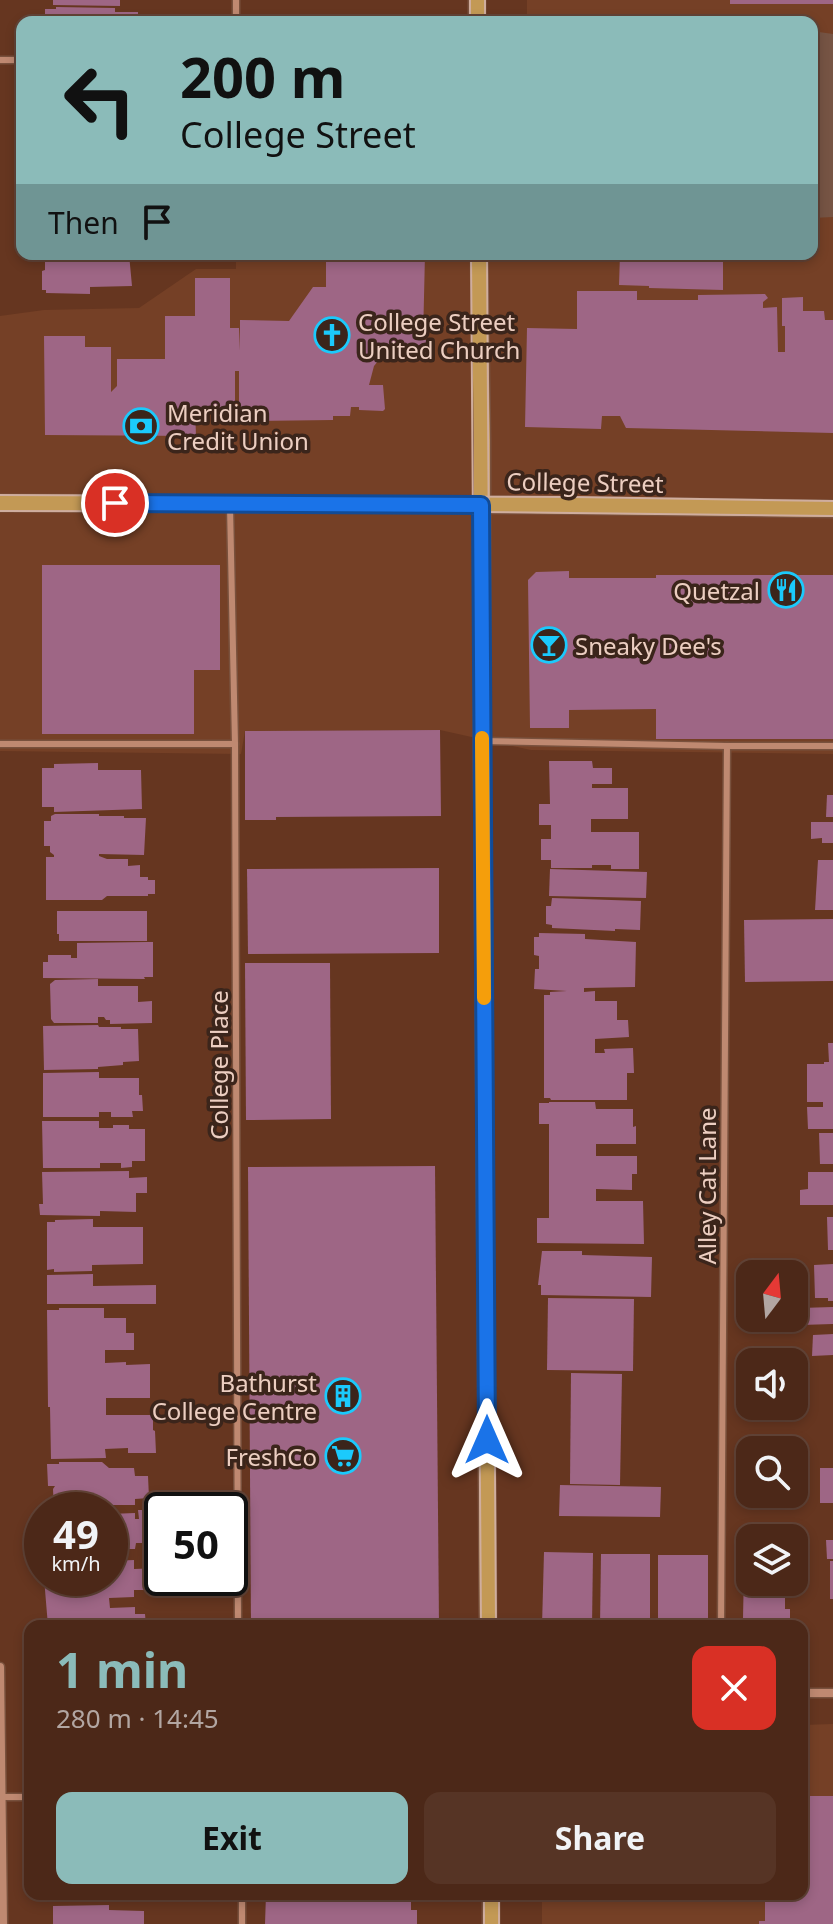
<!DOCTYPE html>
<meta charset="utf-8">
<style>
body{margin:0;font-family:"Noto Sans",sans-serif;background:#563425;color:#f1f3f6;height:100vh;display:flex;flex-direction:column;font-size:30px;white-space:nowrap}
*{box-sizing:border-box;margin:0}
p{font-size:26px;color:#b2a6a2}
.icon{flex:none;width:44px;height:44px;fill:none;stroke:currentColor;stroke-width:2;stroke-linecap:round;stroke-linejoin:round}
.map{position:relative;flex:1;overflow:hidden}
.drawer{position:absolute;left:24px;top:1620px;width:784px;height:280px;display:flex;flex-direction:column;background:#4c2818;border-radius:16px;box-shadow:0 4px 12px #0003,0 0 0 2px #634437}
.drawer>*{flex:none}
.banner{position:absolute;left:16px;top:16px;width:802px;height:244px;border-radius:16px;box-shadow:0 4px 12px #0003,0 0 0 2px #634437;background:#8bbbb9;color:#111;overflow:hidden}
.needle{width:52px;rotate:16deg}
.controls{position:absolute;left:736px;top:1260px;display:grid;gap:16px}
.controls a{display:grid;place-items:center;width:72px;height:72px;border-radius:16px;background:#4c2818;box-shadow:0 4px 12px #0003,0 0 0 2px #634437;font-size:40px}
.speed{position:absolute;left:24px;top:1492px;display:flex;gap:16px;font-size:40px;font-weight:700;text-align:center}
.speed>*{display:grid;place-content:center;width:104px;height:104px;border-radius:50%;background:#4c2818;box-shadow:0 4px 12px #0003,0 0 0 2px #634437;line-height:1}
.speed small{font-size:20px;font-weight:400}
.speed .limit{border:4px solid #111;border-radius:12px;background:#fff;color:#111}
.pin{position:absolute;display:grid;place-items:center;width:68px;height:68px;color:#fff;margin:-34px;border:4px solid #fff;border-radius:50%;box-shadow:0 2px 8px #0007}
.me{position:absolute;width:88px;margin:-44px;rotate:0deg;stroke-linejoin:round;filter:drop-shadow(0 0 6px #0008)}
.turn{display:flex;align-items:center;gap:28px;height:168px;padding:0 32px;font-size:36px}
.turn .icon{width:104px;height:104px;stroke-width:2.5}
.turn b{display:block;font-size:56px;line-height:68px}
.then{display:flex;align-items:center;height:76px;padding:0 32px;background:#0003;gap:16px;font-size:30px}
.round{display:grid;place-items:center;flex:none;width:84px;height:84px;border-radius:16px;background:#563425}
.headline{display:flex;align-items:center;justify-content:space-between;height:136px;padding:0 32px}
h1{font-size:48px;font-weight:700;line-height:60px;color:#8bbbb9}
.primary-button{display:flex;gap:16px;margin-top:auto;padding:16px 32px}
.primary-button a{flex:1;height:92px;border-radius:16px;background:#8bbbb9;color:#111;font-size:32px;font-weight:700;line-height:92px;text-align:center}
.primary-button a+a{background:#563425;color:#f1f3f6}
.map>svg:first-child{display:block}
.built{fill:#754026}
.green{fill:#765444}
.building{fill:#9e6685}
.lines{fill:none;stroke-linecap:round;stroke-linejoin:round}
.lane-casing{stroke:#79513d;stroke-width:9}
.street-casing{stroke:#79513d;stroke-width:11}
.secondary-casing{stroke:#79513d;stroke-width:19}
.lane{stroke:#bf8971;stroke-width:6}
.street{stroke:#bf8971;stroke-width:8}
.secondary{stroke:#c39955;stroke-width:16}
.tram{stroke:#cfad9e;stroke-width:2}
.route-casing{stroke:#114b97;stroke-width:20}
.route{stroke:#1a73e8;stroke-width:14}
.slow{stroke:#f59e0b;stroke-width:14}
.labels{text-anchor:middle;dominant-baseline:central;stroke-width:7;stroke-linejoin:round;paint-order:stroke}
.poi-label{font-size:24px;fill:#eccec1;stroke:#3b251b;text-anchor:start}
.street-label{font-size:24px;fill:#eccec1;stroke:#3b251b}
</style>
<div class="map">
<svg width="833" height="1924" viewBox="0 0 833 1924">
<rect width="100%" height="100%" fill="#663620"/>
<g class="built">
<path d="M527 0H833V754L531 750 440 730 245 731 241 754 0 751V316L44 310 139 308 196 269H236V254H812V22H527Z"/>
<path d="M833 1724V1924H542V1894H802V1725Z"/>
</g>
<path class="green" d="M812 31 833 34V217L812 218Z"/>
<g class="building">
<path d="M53 0H120V6L53 5Z"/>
<rect x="730" y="0" width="103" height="4"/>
<path d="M56 7 115 8V12H138V22L45 21V9H56Z"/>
<rect x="336" y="15" width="73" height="7"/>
<path d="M41 254H129L132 286 90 287V294L46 293V290H42V271L45 270V260H41Z"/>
<path d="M326 254H425L423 340H430V361L410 360V344L395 348 383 355 374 366 369 385H383L385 409 383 411 359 410V407H351L350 416H333V420L253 421V417H239V371H235V408H195L196 436 45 435 44 336H85V347H111V392L117 386V359H165V316H195V278H230V328H239L240 351V320L289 321 313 287H326Z"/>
<path d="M620 254H723V290L649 288V286L619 285Z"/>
<path d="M577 291H637V300H698V295L765 294 768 298 763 302V308L777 307 778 352H785V326H782V298L803 297V311H824L825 320H833V433L626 428 620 416H602L601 429 525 427 527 328 577 329Z"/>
<path d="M42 565H220V670H194V734H42Z"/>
<path d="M569 571V578H656V575H833V739H656V709L569 710V728H530L528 580 536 572Z"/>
<path d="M440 730 441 816 276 817V820H245V731Z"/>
<path d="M549 761H592L593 768H612V784H592V788H628V819H591V832H639V869H611V865H592V868H551V860H541V839H551V825H539V804H550Z"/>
<path d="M98 763V770H141L142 809 54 812V807H42V768H54V764Z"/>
<path d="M827 795H833V817H826Z"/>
<path d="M55 814H99V816H124V818H146L144 855 99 854V856L107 859H128V866L140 865V877H148V880H155V894H148V896H107L102 900H46V857H54V855L50 852V846H44V821H51V816Z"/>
<path d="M811 822H833V843H822V838L811 839Z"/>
<path d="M818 860H833V910H815Z"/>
<path d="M439 868V953L248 954 247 869Z"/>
<path d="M550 869 647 872 646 898 549 896Z"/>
<path d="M552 898 641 901 640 930 615 929V931L552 928V925L546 924V906H551Z"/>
<path d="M57 911H147V941H59V934H57Z"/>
<path d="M833 919V981L745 982 744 920Z"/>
<path d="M539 933 585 934V939L636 942 635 987 584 988V992L595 991V1001H617V1020H628L629 1037 595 1039V1053H605L604 1049 633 1048 634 1073H627V1100H551L550 1098H544V995H550V992L567 991 534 989 535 969H539V956L534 955V937H539Z"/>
<path d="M147 942H153V977H144L145 979 43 978V962H48V955H71V958H77V943Z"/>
<path d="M245 963H330L331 1119 246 1120Z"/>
<path d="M98 979V986H138V1002L152 1001V1023L110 1024V1020H106L104 1017H98V1023H54L51 1019 50 984 55 980Z"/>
<path d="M98 1025 99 1027H121V1029H138L139 1061 123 1062V1065L98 1067V1069L44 1070 43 1026Z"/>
<path d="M828 1043H833V1129H808L807 1107H823V1102H807V1064H824V1062H829Z"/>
<path d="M99 1072V1078H139V1095H142L143 1111H132L133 1117H111V1112H99V1117H43V1073Z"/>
<path d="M549 1102H595L596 1109H633V1127L636 1126V1144H596V1156H637V1174H632V1190L596 1189V1201H643L644 1244 537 1243V1218H549V1124H539V1103H549Z"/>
<path d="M42 1121H99V1128H113V1125H129V1129H145V1161H132V1167L121 1168V1163H100V1168H43Z"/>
<path d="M819 1133H833V1164H820Z"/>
<path d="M435 1166 439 1626H251L248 1167Z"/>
<path d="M129 1171V1178L147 1177V1193H136V1212L100 1211V1216L40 1215 39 1204H43L42 1172Z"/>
<path d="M808 1172H833V1205H800V1190L808 1189Z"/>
<path d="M827 1217H833V1250H828Z"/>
<path d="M93 1219V1227H143V1264L92 1265V1271L54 1272V1269L47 1270V1222H55V1220Z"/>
<path d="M542 1251H582V1255L652 1257 651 1297 541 1295V1285H538Z"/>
<path d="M833 1264V1301H828V1298H815L814 1265Z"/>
<path d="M93 1274V1286L156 1285V1304H47V1275Z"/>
<path d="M548 1298 634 1299 633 1371 547 1370Z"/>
<path d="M833 1307V1324L801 1325 800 1308Z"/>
<path d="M59 1308H104V1318H126V1333H134V1350H105V1363L126 1362V1365L150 1364V1398H106V1415H153V1430L155 1431 156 1453H128V1448L105 1449 106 1458 51 1459 50 1407H48L47 1310H59Z"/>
<path d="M833 1334V1355L812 1356 813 1335Z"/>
<path d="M571 1373 622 1374 620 1485 570 1484Z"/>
<path d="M59 1462H102L109 1468H134L135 1476H148L149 1498 135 1499V1505H108V1510H54L53 1489 55 1486H48L47 1464H59Z"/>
<rect x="820" y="1468" width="13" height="35"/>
<path d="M560 1485 661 1487 660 1517 559 1516Z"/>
<path d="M138 1510H162V1531H159V1543H136L135 1549H110V1514L135 1513V1519H139Z"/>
<path d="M826 1540H833V1559H827Z"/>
<path d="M544 1552 593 1553 592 1626H542Z"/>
<path d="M601 1554H650V1626H600Z"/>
<rect x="658" y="1555" width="50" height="71"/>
<path d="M134 1560V1569L161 1568 162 1579 146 1580V1590H134V1597L109 1598 110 1608 135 1607V1614H145L146 1626H48L44 1578H110V1561Z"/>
<rect x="830" y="1561" width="3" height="38"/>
<path d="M744 1569H750V1582H777V1587H785V1609H790V1626H746V1618H743Z"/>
<path d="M802 1796H833V1924H759V1921H765V1894H802Z"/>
<path d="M52 1894H109V1900L52 1901Z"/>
<path d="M266 1894H414V1898H411V1910H417V1924H265Z"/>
<path d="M109 1905V1910L144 1911V1924H53V1906Z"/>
</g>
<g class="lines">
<defs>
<g id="lane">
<path d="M236 0V22"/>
<path d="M0 60H22"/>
<path d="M238 254V255"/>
<path d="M230 506 235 744 238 1626"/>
<path d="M482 741 727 746H833"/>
<path d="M0 744H235"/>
<path d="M721 1626 727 746"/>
<path d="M2 1797H30"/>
<path d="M242 1894V1924"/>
</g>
<g id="street">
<path d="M0 1667 3 1924"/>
<path d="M802 1693H833"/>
</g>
<g id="secondary">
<path d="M477 0V22"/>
<path d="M479 254 482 440V741L488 1626"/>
<path d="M0 503 528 505 833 509"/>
<path d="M491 1894V1924"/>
</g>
</defs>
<use href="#lane" class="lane-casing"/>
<use href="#street" class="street-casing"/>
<use href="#secondary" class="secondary-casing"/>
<use href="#lane" class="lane"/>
<use href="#street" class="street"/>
<use href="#secondary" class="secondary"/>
<g class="tram">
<path d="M470 0V22"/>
<path d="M485 0V22"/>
<path d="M471 254 481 1626"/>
<path d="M487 254 496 1626"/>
<path d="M0 495 574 497 833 501"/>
<path d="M0 511 481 512 833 516"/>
<path d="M484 1894V1924"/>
<path d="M499 1894V1924"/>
</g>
</g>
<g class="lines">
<defs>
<path id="route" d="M115 503 481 505 487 1440"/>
</defs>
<use href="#route" class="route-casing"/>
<use href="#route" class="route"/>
<path class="slow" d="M482 738 484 998"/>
</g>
<defs>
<symbol id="church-ring" viewBox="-11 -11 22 22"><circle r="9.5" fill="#3b251b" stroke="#1bcafc" stroke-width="1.5"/><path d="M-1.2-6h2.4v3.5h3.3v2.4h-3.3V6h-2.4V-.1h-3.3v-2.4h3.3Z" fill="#1bcafc"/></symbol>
<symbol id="bank-ring" viewBox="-11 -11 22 22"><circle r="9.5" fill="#3b251b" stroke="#1bcafc" stroke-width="1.5"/><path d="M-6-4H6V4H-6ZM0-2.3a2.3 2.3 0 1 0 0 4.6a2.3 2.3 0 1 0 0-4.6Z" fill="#1bcafc"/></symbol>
<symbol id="restaurant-ring" viewBox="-11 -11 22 22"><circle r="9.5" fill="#3b251b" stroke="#1bcafc" stroke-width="1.5"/><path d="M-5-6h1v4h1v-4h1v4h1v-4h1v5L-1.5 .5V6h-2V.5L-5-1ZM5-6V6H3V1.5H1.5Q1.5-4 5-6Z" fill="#1bcafc"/></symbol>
<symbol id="bar-ring" viewBox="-11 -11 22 22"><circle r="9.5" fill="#3b251b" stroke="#1bcafc" stroke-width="1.5"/><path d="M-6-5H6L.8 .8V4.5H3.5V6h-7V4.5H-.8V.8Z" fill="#1bcafc"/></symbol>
<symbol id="building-ring" viewBox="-11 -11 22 22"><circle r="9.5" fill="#3b251b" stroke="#1bcafc" stroke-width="1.5"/><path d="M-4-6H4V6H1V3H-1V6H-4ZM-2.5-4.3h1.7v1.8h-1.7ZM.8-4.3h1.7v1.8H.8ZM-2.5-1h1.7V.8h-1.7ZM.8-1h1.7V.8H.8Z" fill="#1bcafc"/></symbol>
<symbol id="supermarket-ring" viewBox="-11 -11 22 22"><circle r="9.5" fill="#3b251b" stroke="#1bcafc" stroke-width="1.5"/><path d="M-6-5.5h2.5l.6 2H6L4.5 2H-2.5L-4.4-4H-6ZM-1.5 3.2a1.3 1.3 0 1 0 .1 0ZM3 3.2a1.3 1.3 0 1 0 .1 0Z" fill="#1bcafc"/></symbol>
</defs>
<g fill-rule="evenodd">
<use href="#church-ring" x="312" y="315" width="40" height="40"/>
<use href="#bank-ring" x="121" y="406" width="40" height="40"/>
<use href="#restaurant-ring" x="766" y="570" width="40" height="40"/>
<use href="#bar-ring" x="529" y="625" width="40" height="40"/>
<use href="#building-ring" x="323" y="1376" width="40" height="40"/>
<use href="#supermarket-ring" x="323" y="1436" width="40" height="40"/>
</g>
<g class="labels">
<g class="poi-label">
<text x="358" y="321">College Street<tspan x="358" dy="28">United Church</tspan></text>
<text x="167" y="412">Meridian<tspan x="167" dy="28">Credit Union</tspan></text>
<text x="760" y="590" text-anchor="end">Quetzal</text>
<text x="575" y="645">Sneaky Dee's</text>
<text x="317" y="1382" text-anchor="end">Bathurst<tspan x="317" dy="28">College Centre</tspan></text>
<text x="317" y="1456" text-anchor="end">FreshCo</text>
</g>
<g class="street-label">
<text transform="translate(585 482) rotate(1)">College Street</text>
<text transform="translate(218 1065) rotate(-90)">College Place</text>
<text transform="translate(706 1186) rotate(-90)">Alley Cat Lane</text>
</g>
</g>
</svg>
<div class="controls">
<a><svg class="needle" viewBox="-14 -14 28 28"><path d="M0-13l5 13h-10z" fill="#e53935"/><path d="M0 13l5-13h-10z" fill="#b2a6a2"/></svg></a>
<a><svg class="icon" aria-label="sound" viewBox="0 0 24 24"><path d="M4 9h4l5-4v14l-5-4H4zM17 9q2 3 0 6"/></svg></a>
<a><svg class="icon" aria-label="search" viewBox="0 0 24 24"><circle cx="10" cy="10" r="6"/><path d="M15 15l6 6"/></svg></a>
<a><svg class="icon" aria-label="layers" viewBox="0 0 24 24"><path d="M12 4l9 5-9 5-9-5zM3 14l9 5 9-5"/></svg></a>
</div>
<div class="speed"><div>49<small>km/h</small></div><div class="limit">50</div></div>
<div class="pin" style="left:115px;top:503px;background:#d93025"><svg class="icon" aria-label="arrive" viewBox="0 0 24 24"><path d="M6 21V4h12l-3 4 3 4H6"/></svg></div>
<svg class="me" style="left:487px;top:1440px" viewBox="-20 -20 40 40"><path d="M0-17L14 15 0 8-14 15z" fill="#1a73e8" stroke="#fff" stroke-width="4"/></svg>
<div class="banner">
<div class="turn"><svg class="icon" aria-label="left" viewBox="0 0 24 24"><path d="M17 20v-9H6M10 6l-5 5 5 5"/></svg><div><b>200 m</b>College Street</div></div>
<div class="then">Then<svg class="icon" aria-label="arrive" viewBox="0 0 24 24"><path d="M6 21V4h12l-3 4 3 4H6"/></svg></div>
</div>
<section class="drawer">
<div class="headline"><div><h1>1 min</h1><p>280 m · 14:45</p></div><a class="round" style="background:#d93025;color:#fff"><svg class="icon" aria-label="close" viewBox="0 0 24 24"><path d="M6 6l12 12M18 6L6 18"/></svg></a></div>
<div class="primary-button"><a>Exit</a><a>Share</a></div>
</section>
</div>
